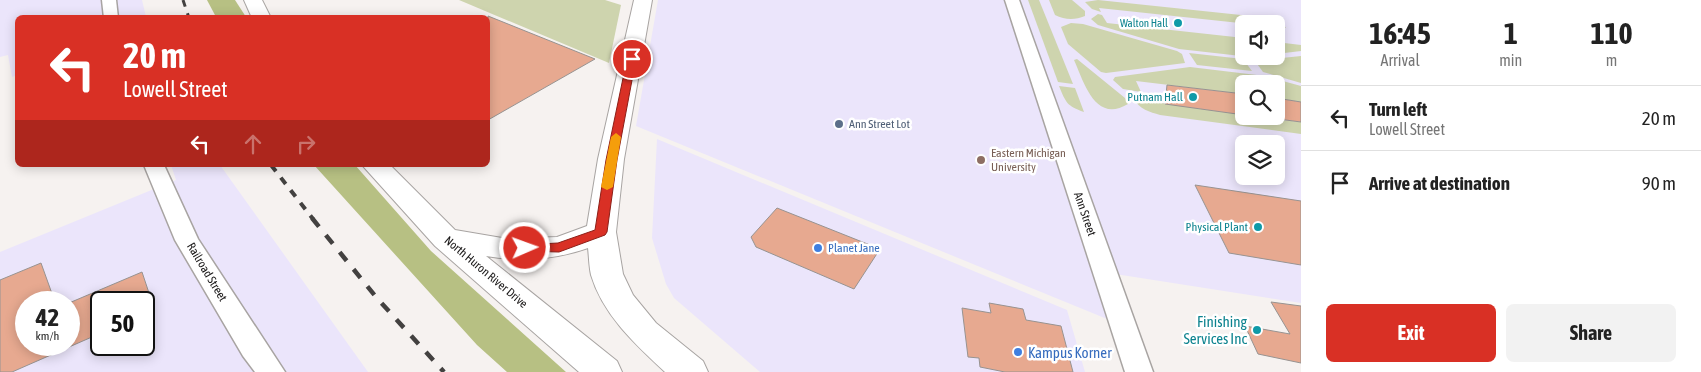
<!DOCTYPE html>
<style>
body{margin:0;font-family:"Asap Condensed",sans-serif;background:#f2f2f2;color:#222;height:100vh;display:flex;flex-direction:column;font-size:19px;white-space:nowrap}
*{box-sizing:border-box;margin:0}
p{font-size:16px;color:#767676}
.icon{flex:none;width:28px;height:28px;fill:none;stroke:currentColor;stroke-width:2;stroke-linecap:round;stroke-linejoin:round}
.map{position:relative;flex:1;overflow:hidden}
.sheet{display:flex;flex-direction:column;background:#fff;width:400px}
.sheet>*{flex:none}
.guide{position:absolute;left:15px;top:15px;width:475px;height:152px;border-radius:8px;box-shadow:0 2px 12px #0003;background:#d93025;color:#fff;overflow:hidden}
.fabs{position:absolute;left:1235px;top:15px;display:grid;gap:10px}
.fabs a{display:grid;place-items:center;width:50px;height:50px;border-radius:8px;background:#fff;box-shadow:0 2px 12px #0003;font-size:25px}
.speed{position:absolute;left:15px;top:291px;display:flex;gap:10px;font-size:25px;font-weight:700;text-align:center}
.speed>*{display:grid;place-content:center;width:65px;height:65px;border-radius:50%;background:#fff;box-shadow:0 2px 12px #0003;line-height:1}
.speed small{font-size:12px;font-weight:400}
.speed .limit{border:2px solid #111;border-radius:8px;background:#fff;color:#111}
.pin{position:absolute;display:grid;place-items:center;width:42px;height:42px;color:#fff;margin:-21px;border:2px solid #fff;border-radius:50%;box-shadow:0 1px 5px #0007}
.me{position:absolute;width:55px;margin:-28px;rotate:88deg;stroke-linejoin:round;filter:drop-shadow(0 0 4px #0008)}
.turn{display:flex;align-items:center;gap:18px;height:105px;padding:0 25px;font-size:22px}
.turn .icon{width:65px;height:65px;stroke-width:2.5}
.turn b{display:block;font-size:35px;line-height:42px}
.lanes{display:flex;align-items:center;height:48px;padding:0 25px;background:#0003;justify-content:center;gap:25px;direction:ltr}
.lanes .off{opacity:.35}
.eta{display:flex;justify-content:space-evenly;align-items:center;height:85px;text-align:center}
.eta b{font-size:30px;font-weight:700;line-height:35px}
.action{display:flex;gap:10px;margin-top:auto;padding:10px 25px}
.action a{flex:1;height:58px;border-radius:8px;background:#d93025;color:#fff;font-size:20px;font-weight:700;line-height:58px;text-align:center}
.action a+a{background:#f2f2f2;color:#222}
ul{padding:0;list-style:none}
li{display:flex;align-items:center;gap:15px;height:65px;padding:0 25px;border-top:1px solid #e0e0e0}
li div{flex:1}
li b{display:block;font-size:19px}
li em{font-style:normal}
main{display:flex;flex:1;min-height:0}
.map>svg:first-child{display:block}
.commercial{fill:#ebe5fb;fill-rule:evenodd}
.green{fill:#ced4ae}
.forest{fill:#b7c083}
.building{fill:#e7a990;stroke:#979391}
.lines{fill:none;stroke-linecap:round;stroke-linejoin:round}
.street-casing{stroke:#a8a4a2;stroke-width:3}
.secondary-casing{stroke:#a8a4a2;stroke-width:2}
.street{fill:#fff;fill-rule:evenodd}
.secondary{fill:#fff;fill-rule:evenodd}
.rail-far2{stroke:#434140;stroke-width:3;stroke-dasharray:7 7;stroke-linecap:butt}
.rail-far1{stroke:#434140;stroke-width:4;stroke-dasharray:8 8;stroke-linecap:butt}
.rail{stroke:#434140;stroke-width:4.5;stroke-dasharray:11 11;stroke-linecap:butt}
.route{fill:#d93025;stroke:#8d1f18}
.slow{fill:#f59e0b}
.culture-dot{fill:#0f9aa8;stroke:#fff;stroke-width:2}
.service-dot{fill:#5c6f8a;stroke:#fff;stroke-width:2}
.education-dot{fill:#8d6e63;stroke:#fff;stroke-width:2}
.shop-dot{fill:#3f7fe0;stroke:#fff;stroke-width:2}
.labels{text-anchor:middle;dominant-baseline:central;stroke-width:5;stroke-linejoin:round;paint-order:stroke}
.far-culture-label{font-size:11px;fill:#0d838f;stroke:#fff;text-anchor:end}
.culture-label{font-size:12px;fill:#0d838f;stroke:#fff;text-anchor:end}
.service-label{font-size:12px;fill:#4e5e75;stroke:#fff;text-anchor:start}
.education-label{font-size:12px;fill:#785e54;stroke:#fff;text-anchor:start}
.street-label{font-size:12px;fill:#191717;stroke:#fff}
.shop-label{font-size:12px;fill:#366cbe;stroke:#fff;text-anchor:start}
.near-culture-label{font-size:15px;fill:#0d838f;stroke:#fff;text-anchor:end}
.near-shop-label{font-size:15px;fill:#366cbe;stroke:#fff;text-anchor:start}
</style>
<main>
<div class="map">
<svg width="1301" height="372" viewBox="0 0 1301 372">
<rect width="100%" height="100%" fill="#f6f2f0"/>
<g class="commercial">
<path d="M0 0H142L146 17 18 18 17 75 12 77 8 55 0 57Z"/>
<path d="M658 0H1301V303L1096 271 1112 321 636 126ZM1244 24H1276V56H1244ZM1244 84H1276V116H1244ZM1244 144H1276V176H1244Z"/>
<path d="M657 139 1067 310 1085 372H760L674 298 666 284 652 238Z"/>
<path d="M171 165H220L368 372H0V252L176 180ZM26 302H69V345H26ZM101 302H144V345H101Z"/>
</g>
<g class="green">
<path d="M459 0H605L621 5 609 63Z"/>
<path d="M1028 0H1039L1073 84 1058 82Z"/>
<path d="M1049 0H1072L1085 11V16C1075 20 1065 20 1055 15Z"/>
<path d="M1098 0 1279 19 1286 28 1276 27V24H1249L1099 8 1101 12 1092 9 1085 2Z"/>
<path d="M1098 14 1102 15 1107 23 1244 38V56H1257L1250 57 1179 49 1098 25 1091 19Z"/>
<path d="M1071 23 1083 24 1177 51 1182 54 1185 63 1106 73 1101 72 1068 44 1061 27Z"/>
<path d="M1276 42 1301 45V51L1276 54Z"/>
<path d="M1189 53 1243 59 1252 71 1197 65Z"/>
<path d="M1301 56V83L1263 72 1255 61Z"/>
<path d="M1077 59 1125 98 1128 104C1095 124 1084 82 1074 60Z"/>
<path d="M1190 67 1265 76 1301 86V102L1276 98V84H1244V94L1136 81 1141 92 1123 89 1113 80 1115 77Z"/>
<path d="M1059 86 1075 88 1084 112C1067 106 1066 103 1059 86Z"/>
<path d="M1134 99 1244 115V116L1301 122V134L1160 115C1150 112 1139 109 1134 99Z"/>
</g>
<g class="forest">
<path d="M207 0H235L246 17H216Z"/>
<path d="M314 165H355L431 251 566 372H507L477 345Z"/>
</g>
<g class="building">
<path d="M488 16 595 59 488 120Z"/>
<path d="M1167 85 1244 94V115L1165 104Z"/>
<path d="M1276 98 1301 102V122L1255 116H1276Z"/>
<path d="M1195 185 1301 201V265L1229 253Z"/>
<path d="M777 208 880 249 854 289 756 247 751 237Z"/>
<path d="M41 263 55 302H26V345H69V303L142 272 152 302H101V333L12 372H0V280Z"/>
<path d="M1271 302 1301 306V363L1258 354 1245 326 1290 334Z"/>
<path d="M989 303 1023 309 1026 320 1061 326 1073 372H1005L980 367 979 358 968 357 962 308 991 313Z"/>
</g>
<g class="lines">
<defs>
<g id="street">
<path d="M102 0H116L118 18H104Z"/>
<path d="M1005 0H1019L1153 372H1125Z"/>
<path d="M144 165H164L198 239 285 372H255L243 356 175 240Z"/>
</g>
<g id="secondary">
<path d="M244 0H262L271 18H252Z"/>
<path d="M634 0H652L624 159 616 232 623 274 633 295 656 323 703 361 708 372H665C635 344 603 315 591 275 589 266 589 256 588 248 554 260 522 262 486 256L617 361 622 372H579L435 246 362 165H390L455 230 508 239 557 237 587 226 598 159Z"/>
</g>
</defs>
<use href="#street" class="street-casing"/>
<use href="#secondary" class="secondary-casing"/>
<use href="#street" class="street"/>
<use href="#secondary" class="secondary"/>
<path class="rail-far2" d="M183 0 189 18"/>
<path class="rail-far1" d="M271 165 313 219"/>
<path class="rail" d="M312 218 376 297 444 372"/>
</g>
<path class="route" d="M632 56 636 59 617 160 607 232 605 235 559 252 521 251 519 248 521 245 558 243 595 230 606 160 627 59Z"/>
<path class="slow" d="M616 133 621 137 613 187 607 190 601 187 611 137Z"/>
<g class="culture-dot">
<circle cx="1178" cy="23" r="5"/>
<circle cx="1193" cy="97" r="5"/>
<circle cx="1258" cy="227" r="5"/>
<circle cx="1257" cy="330" r="5"/>
</g>
<circle class="service-dot" cx="839" cy="124" r="5"/>
<circle class="education-dot" cx="981" cy="160" r="5"/>
<g class="shop-dot">
<circle cx="818" cy="248" r="5"/>
<circle cx="1018" cy="352" r="5"/>
</g>
<g class="labels">
<g class="far-culture-label">
<text x="1168" y="23">Walton Hall</text>
</g>
<g class="culture-label">
<text x="1183" y="97">Putnam Hall</text>
<text x="1248" y="227">Physical Plant</text>
</g>
<g class="service-label">
<text x="849" y="124">Ann Street Lot</text>
</g>
<g class="education-label">
<text x="991" y="153">Eastern Michigan<tspan x="991" dy="14">University</tspan></text>
</g>
<g class="street-label">
<text transform="translate(1085 214) rotate(71)">Ann Street</text>
<text transform="translate(207 272) rotate(59)">Railroad Street</text>
<text transform="translate(486 272) rotate(40)">North Huron River Drive</text>
</g>
<g class="shop-label">
<text x="828" y="248">Planet Jane</text>
</g>
<g class="near-culture-label">
<text x="1247" y="321">Finishing<tspan x="1247" dy="17">Services Inc</tspan></text>
</g>
<g class="near-shop-label">
<text x="1028" y="352">Kampus Korner</text>
</g>
</g>
</svg>
<div class="fabs">
<a><svg class="icon" aria-label="sound" viewBox="0 0 24 24"><path d="M4 9h4l5-4v14l-5-4H4zM17 9q2 3 0 6"/></svg></a>
<a><svg class="icon" aria-label="search" viewBox="0 0 24 24"><circle cx="10" cy="10" r="6"/><path d="M15 15l6 6"/></svg></a>
<a><svg class="icon" aria-label="layers" viewBox="0 0 24 24"><path d="M12 4l9 5-9 5-9-5zM3 14l9 5 9-5"/></svg></a>
</div>
<div class="speed"><div>42<small>km/h</small></div><div class="limit">50</div></div>
<div class="pin" style="left:632px;top:59px;background:#d93025"><svg class="icon" aria-label="arrive" viewBox="0 0 24 24"><path d="M6 21V4h12l-3 4 3 4H6"/></svg></div>
<svg class="me" style="left:525px;top:248px" viewBox="-20 -20 40 40"><circle r="17" fill="#d93025" stroke="#fff" stroke-width="3"/><path d="M0-11L8 9 0 5-8 9z" fill="#fff"/></svg>
<div class="guide">
<div class="turn"><svg class="icon" aria-label="left" viewBox="0 0 24 24"><path d="M17 20v-9H6M10 6l-5 5 5 5"/></svg><div><b>20 m</b>Lowell Street</div></div>
<div class="lanes"><svg class="icon" aria-label="left" viewBox="0 0 24 24"><path d="M17 20v-9H6M10 6l-5 5 5 5"/></svg><svg class="icon off" aria-label="ahead" viewBox="0 0 24 24"><path d="M12 20V5M6 11l6-6 6 6"/></svg><svg class="icon off" aria-label="right" viewBox="0 0 24 24"><path d="M7 20v-9h11M14 6l5 5-5 5"/></svg></div>
</div>
</div>
<section class="sheet">
<div class="eta">
<div><b>16:45</b><p>Arrival</p></div>
<div><b>1</b><p>min</p></div>
<div><b>110</b><p>m</p></div>
</div>
<ul>
<li><svg class="icon" aria-label="left" viewBox="0 0 24 24"><path d="M17 20v-9H6M10 6l-5 5 5 5"/></svg><div><b>Turn left</b><p>Lowell Street</p></div><em>20 m</em></li>
<li><svg class="icon" aria-label="arrive" viewBox="0 0 24 24"><path d="M6 21V4h12l-3 4 3 4H6"/></svg><div><b>Arrive at destination</b></div><em>90 m</em></li>
</ul>
<div class="action"><a>Exit</a><a>Share</a></div>
</section>
</main>
